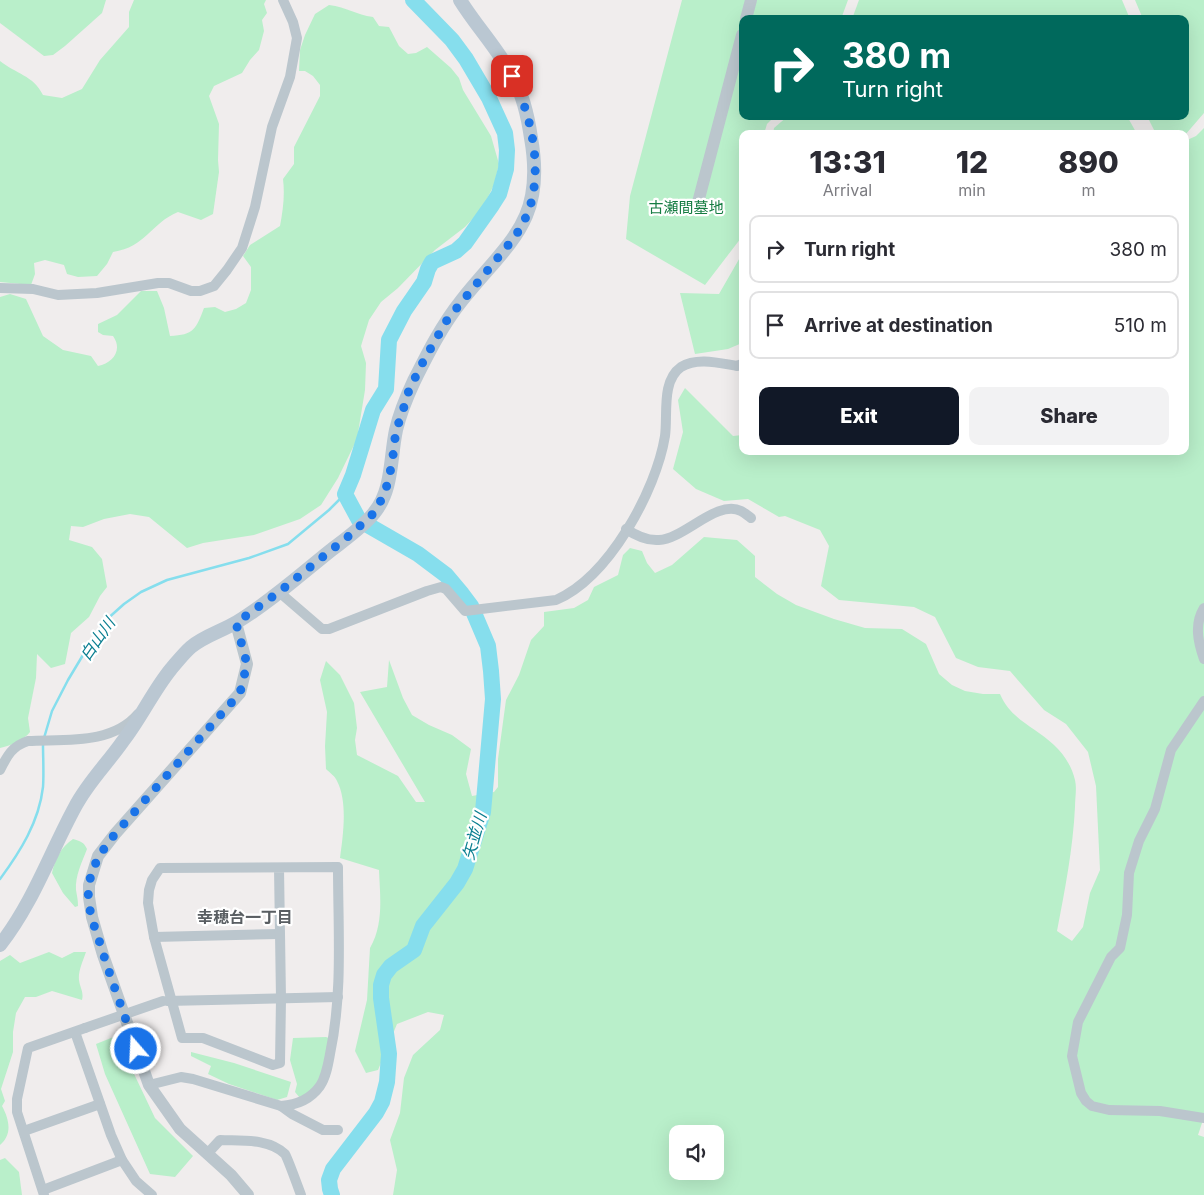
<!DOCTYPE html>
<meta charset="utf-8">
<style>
body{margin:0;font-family:Inter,"Noto Sans JP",sans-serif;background:#f2f2f3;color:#2b2b33;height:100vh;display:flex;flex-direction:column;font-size:19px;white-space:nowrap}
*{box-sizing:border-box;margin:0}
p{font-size:16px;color:#7c7c81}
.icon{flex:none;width:28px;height:28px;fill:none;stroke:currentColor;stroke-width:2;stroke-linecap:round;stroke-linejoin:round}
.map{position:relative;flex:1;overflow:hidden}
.details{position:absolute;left:739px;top:130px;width:450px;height:325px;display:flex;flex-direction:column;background:#fff;border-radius:10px;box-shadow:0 5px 20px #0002}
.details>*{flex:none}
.banner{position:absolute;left:739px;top:15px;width:450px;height:105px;border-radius:10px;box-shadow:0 5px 20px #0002;background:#00695c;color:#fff;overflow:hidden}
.controls{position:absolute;left:669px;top:1125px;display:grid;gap:10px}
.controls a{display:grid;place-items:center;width:55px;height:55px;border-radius:10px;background:#fff;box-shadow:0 5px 20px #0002;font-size:25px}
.pin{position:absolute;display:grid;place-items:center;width:42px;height:42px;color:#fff;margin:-21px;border-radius:10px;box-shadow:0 2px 8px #0006}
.me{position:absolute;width:55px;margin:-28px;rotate:341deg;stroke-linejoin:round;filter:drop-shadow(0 0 4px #0008)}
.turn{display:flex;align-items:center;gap:18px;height:105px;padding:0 20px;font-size:22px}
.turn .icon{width:65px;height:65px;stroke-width:2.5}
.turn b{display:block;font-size:35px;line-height:42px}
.eta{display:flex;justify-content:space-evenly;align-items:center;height:85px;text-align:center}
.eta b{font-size:30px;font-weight:800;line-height:35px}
.cta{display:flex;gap:10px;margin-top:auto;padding:10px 20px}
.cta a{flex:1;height:58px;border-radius:10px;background:#111827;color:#fff;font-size:20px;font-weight:800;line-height:58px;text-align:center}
.cta a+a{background:#f2f2f3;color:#2b2b33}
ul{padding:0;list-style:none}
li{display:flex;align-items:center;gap:15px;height:68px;margin:0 10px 8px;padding:0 10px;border:2px solid #e1e1e2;border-radius:10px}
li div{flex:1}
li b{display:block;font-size:19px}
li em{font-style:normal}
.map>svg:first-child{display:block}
.green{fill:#b9efca;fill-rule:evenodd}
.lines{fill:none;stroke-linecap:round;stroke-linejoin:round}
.stream{stroke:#86deed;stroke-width:2.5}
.river{stroke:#86deed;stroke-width:16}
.minor{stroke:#bbc6cd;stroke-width:10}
.tertiary{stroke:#bbc6cd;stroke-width:12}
.secondary{stroke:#bac7d2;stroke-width:14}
.minor-bridge{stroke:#bbc6cd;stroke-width:10}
.route{stroke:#1a73e8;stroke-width:9;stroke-dasharray:0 16.2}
.labels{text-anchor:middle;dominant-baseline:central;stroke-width:4.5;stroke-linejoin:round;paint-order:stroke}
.park-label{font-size:15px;fill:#157c42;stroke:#fff}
.water-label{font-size:16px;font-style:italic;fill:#0b7f91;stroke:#fff}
.neighbourhood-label{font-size:16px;font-weight:bold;fill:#595e62;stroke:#fff}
</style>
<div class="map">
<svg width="1204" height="1195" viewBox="0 0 1204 1195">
<rect width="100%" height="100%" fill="#f0eded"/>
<g class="green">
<path d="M0 0H106L102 13 65 46 53 55 44 56 0 23Z"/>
<path d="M134 0H266L264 4 267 13 262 20 264 31 259 50 250 60 242 73 214 86 209 96 219 124 218 160 219 172 213 214 201 220 178 212C151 223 146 247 113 252L107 264 97 276 78 277 67 274 64 265 45 260 34 263 35 274 31 285 0 282V61C16 74 33 75 43 95L62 98 82 89 100 60 129 27V12Z"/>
<path d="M682 0H848L841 19H742V116H775L767 124 764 134H742L741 238 705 285 626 239 630 196Z"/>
<path d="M859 0H1122L1130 19H852Z"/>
<path d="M1135 0H1204V113L1185 135 1156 134 1147 116H1185V19H1143Z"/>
<path d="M329 5C347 7 356 15 373 17L379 26 389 27 399 46 408 54 416 53 427 47 451 68 459 78 463 90 491 136 499 164 494 185 482 209 465 227 435 250 398 288 381 302 369 320 361 346 366 363 365 390 357 439 338 478 321 505 300 519 254 535 203 543 187 548 149 517 130 514 104 519 83 527 71 526 69 540 92 547 102 559 107 587 100 596 89 617 71 633 65 664 51 668 37 654 36 678 28 718 30 732C24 740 10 746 0 748V297L10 294 26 299 43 336 63 350 91 356 98 366C113 363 123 350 113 336L103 335 98 332V324L117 315 141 291H157L164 308 170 336C194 335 196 329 204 308L215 307 225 312 236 309 246 303 251 290V267L243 256 250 245 280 226C283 210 285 195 283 179L294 164V147L320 96V85L313 76 305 71H299L300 50 305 35 315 14Z"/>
<path d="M788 116H1127L1137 134H773L774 128Z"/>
<path d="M1204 128V1117L1198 1135 1204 1137V1195H393L397 1170 390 1140 400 1113 404 1078 413 1055 440 1030 444 1015 428 1012 397 1024 378 1070 366 1073 355 1051 367 1000 370 948C384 924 380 896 379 870L340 858C343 836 348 802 337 781 335 776 330 773 326 769L325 746 327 712 320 680 326 661 340 675 354 703 357 728 355 740 357 755 398 776 416 802H425L360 692 387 687 389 660 403 698 412 715 429 725 452 735 471 749 466 774 472 796 494 792 498 787V759L506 700 519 675 531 640 544 626V612L574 608 588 600 594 587 618 575 623 555 630 548 642 551 647 563 655 573 672 565 704 537 737 540 755 556V577L777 594 796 605 834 619 865 628 902 629 926 644 939 674 952 685 965 691 983 694H1000C1011 720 1034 726 1054 745 1064 754 1072 767 1075 780 1077 788 1075 798 1075 807 1073 848 1065 890 1057 931L1072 941 1083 927 1090 893 1100 870 1096 786 1088 752 1066 724 1044 710 1010 671 978 667 956 658 935 617 914 607 839 600 821 586 829 546 820 530 785 516 779 517 748 499 724 501 696 489 673 469 683 432 678 400 685 388 733 436 742 435V451H1185V141L1196 136ZM678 1134H715V1171H678Z"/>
<path d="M742 254V343L728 349 695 354 680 293 719 294Z"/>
<path d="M73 839C80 841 84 842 87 849 82 862 75 876 76 890 77 896 78 900 78 906L75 907 63 893 52 873C55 859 61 847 73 839Z"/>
<path d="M49 952 62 958 74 952H86C83 961 78 971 79 980 80 988 84 992 82 1000L52 991 36 997H25L16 1013 13 1032V1052L1 1089 5 1101 2 1106C9 1119 13 1134 0 1145V961L10 955 20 963Z"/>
<path d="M116 1036 155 1118 193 1156 175 1177 150 1174 105 1074 96 1044Z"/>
<path d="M326 1037 334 1040 329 1077 300 1098 295 1092 297 1084 290 1060 293 1038Z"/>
<path d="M191 1052 234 1063 291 1082 287 1097 277 1100 229 1084 208 1074 211 1066 191 1056Z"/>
<path d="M5 1158 19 1172 22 1195H0V1160Z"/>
</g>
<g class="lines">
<g class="stream">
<path d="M44 738 52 711 68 680 89 645 105 621 124 604 141 592 167 580 249 558 288 544 329 510 345 494"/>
<path d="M0 879C20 852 39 822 43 787 44 773 43 758 43 744"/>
</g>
<path class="river" d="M332 1195 330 1189 329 1180 333 1169 376 1113 382 1102 387 1082 389 1054 381 998V985L384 975 391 966 414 950 423 926 457 883 465 869 483 812 493 699 491 671 488 646 471 606 462 594 446 575 418 554 359 520 345 494 353 475 373 410 386 389 389 340 404 311 424 282 428 269 432 262 456 251 465 243 492 205 499 194 506 169 507 150 505 133 489 98 466 59 452 40 413 0"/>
<g class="minor">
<path d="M0 288 33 289 58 295 97 293 158 283H169L191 291H200L214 286 227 270 242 248 255 207 272 127 290 77 297 38 293 22 283 0"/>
<path d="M626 529C635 535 647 541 659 540 684 539 717 499 741 511 745 513 748 516 751 518"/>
<path d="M279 592 322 629H329L427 591 441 587 446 589 465 611 556 600C609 577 656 491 665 436 668 415 661 381 681 367 697 357 719 363 737 366L742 364"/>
<path d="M1204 608C1194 624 1198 642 1204 659"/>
<path d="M1204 701 1171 750 1155 809 1139 841 1129 873 1127 915 1120 948 1111 957 1078 1022 1072 1056 1081 1093 1086 1101 1092 1106 1109 1110 1160 1111 1204 1118"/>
<path d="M0 770C7 756 12 746 28 741 64 739 112 745 138 714"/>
<path d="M154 937 279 934"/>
<path d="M167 1001 338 997"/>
<path d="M75 1032 111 1135 122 1160 136 1181 152 1195"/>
<path d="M149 1085 181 1077 193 1079 281 1106C297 1105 310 1100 320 1086 326 1077 328 1065 330 1054 343 993 338 929 338 867L160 868 152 880 149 890 148 903 154 937 182 1038H203L273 1065 280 1063 281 999 279 868"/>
<path d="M281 1106 292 1114 323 1130H338"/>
<path d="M24 1131 100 1104"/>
<path d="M208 1153 220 1140C241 1141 269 1138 285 1154 288 1159 298 1187 301 1195"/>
<path d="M43 1190 122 1160"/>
<path d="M44 1195 17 1112V1099L28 1048 85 1028"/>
</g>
<g class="tertiary">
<path d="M746 19 751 0"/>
<path d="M696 210 742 35"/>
<path d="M236 623 247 664 240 693 115 834 98 856 89 885V897L92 917 103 955 149 1085 180 1129 231 1175 248 1195"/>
</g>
<path class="secondary" d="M0 945C33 903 50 853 75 807 88 782 107 764 123 741 141 718 153 691 171 669 177 662 184 653 191 647 204 636 222 631 237 622 270 602 300 575 330 551 344 540 363 527 374 513 393 490 390 458 396 430 400 413 407 396 414 381 428 353 442 325 462 300 508 242 546 222 531 138 528 117 523 95 513 77 498 49 476 26 460 0"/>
<path class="minor-bridge" d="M85 1028 163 1001"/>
</g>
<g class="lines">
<path class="route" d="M136 1049C124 1013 110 977 99 940 93 923 86 903 89 884 93 863 102 851 115 834L240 693 247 664 236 623 279 592 350 535 374 513 385 493 392 464 396 430 401 417 409 390 424 360 447 320 514 238C522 226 529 213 532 199 541 160 530 112 512 76"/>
</g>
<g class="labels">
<g class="park-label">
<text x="686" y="207">古瀬間墓地</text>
</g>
<g class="water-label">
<text transform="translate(97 639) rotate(-55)">白山川</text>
<text transform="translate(474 836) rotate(-74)">矢並川</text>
</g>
<g class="neighbourhood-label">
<text x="245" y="917">幸穂台一丁目</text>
</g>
</g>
</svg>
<div class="controls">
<a><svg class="icon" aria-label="sound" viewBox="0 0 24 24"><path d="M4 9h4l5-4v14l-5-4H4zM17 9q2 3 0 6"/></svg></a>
</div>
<div class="pin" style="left:512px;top:76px;background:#d93025"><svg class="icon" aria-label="arrive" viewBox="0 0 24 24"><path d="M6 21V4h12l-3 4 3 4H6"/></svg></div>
<svg class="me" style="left:136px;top:1049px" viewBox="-20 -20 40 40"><circle r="17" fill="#1a73e8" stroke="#fff" stroke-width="3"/><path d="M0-11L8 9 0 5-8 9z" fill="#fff"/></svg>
<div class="banner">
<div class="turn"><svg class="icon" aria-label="right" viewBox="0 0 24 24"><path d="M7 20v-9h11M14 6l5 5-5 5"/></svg><div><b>380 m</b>Turn right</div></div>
</div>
<section class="details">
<div class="eta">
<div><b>13:31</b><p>Arrival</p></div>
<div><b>12</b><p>min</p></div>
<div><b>890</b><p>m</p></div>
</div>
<ul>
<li><svg class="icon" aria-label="right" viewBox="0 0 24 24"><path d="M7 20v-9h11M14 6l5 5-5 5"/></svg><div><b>Turn right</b></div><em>380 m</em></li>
<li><svg class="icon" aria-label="arrive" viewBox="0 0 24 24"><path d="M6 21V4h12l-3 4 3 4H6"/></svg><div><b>Arrive at destination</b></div><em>510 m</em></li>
</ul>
<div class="cta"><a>Exit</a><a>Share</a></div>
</section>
</div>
